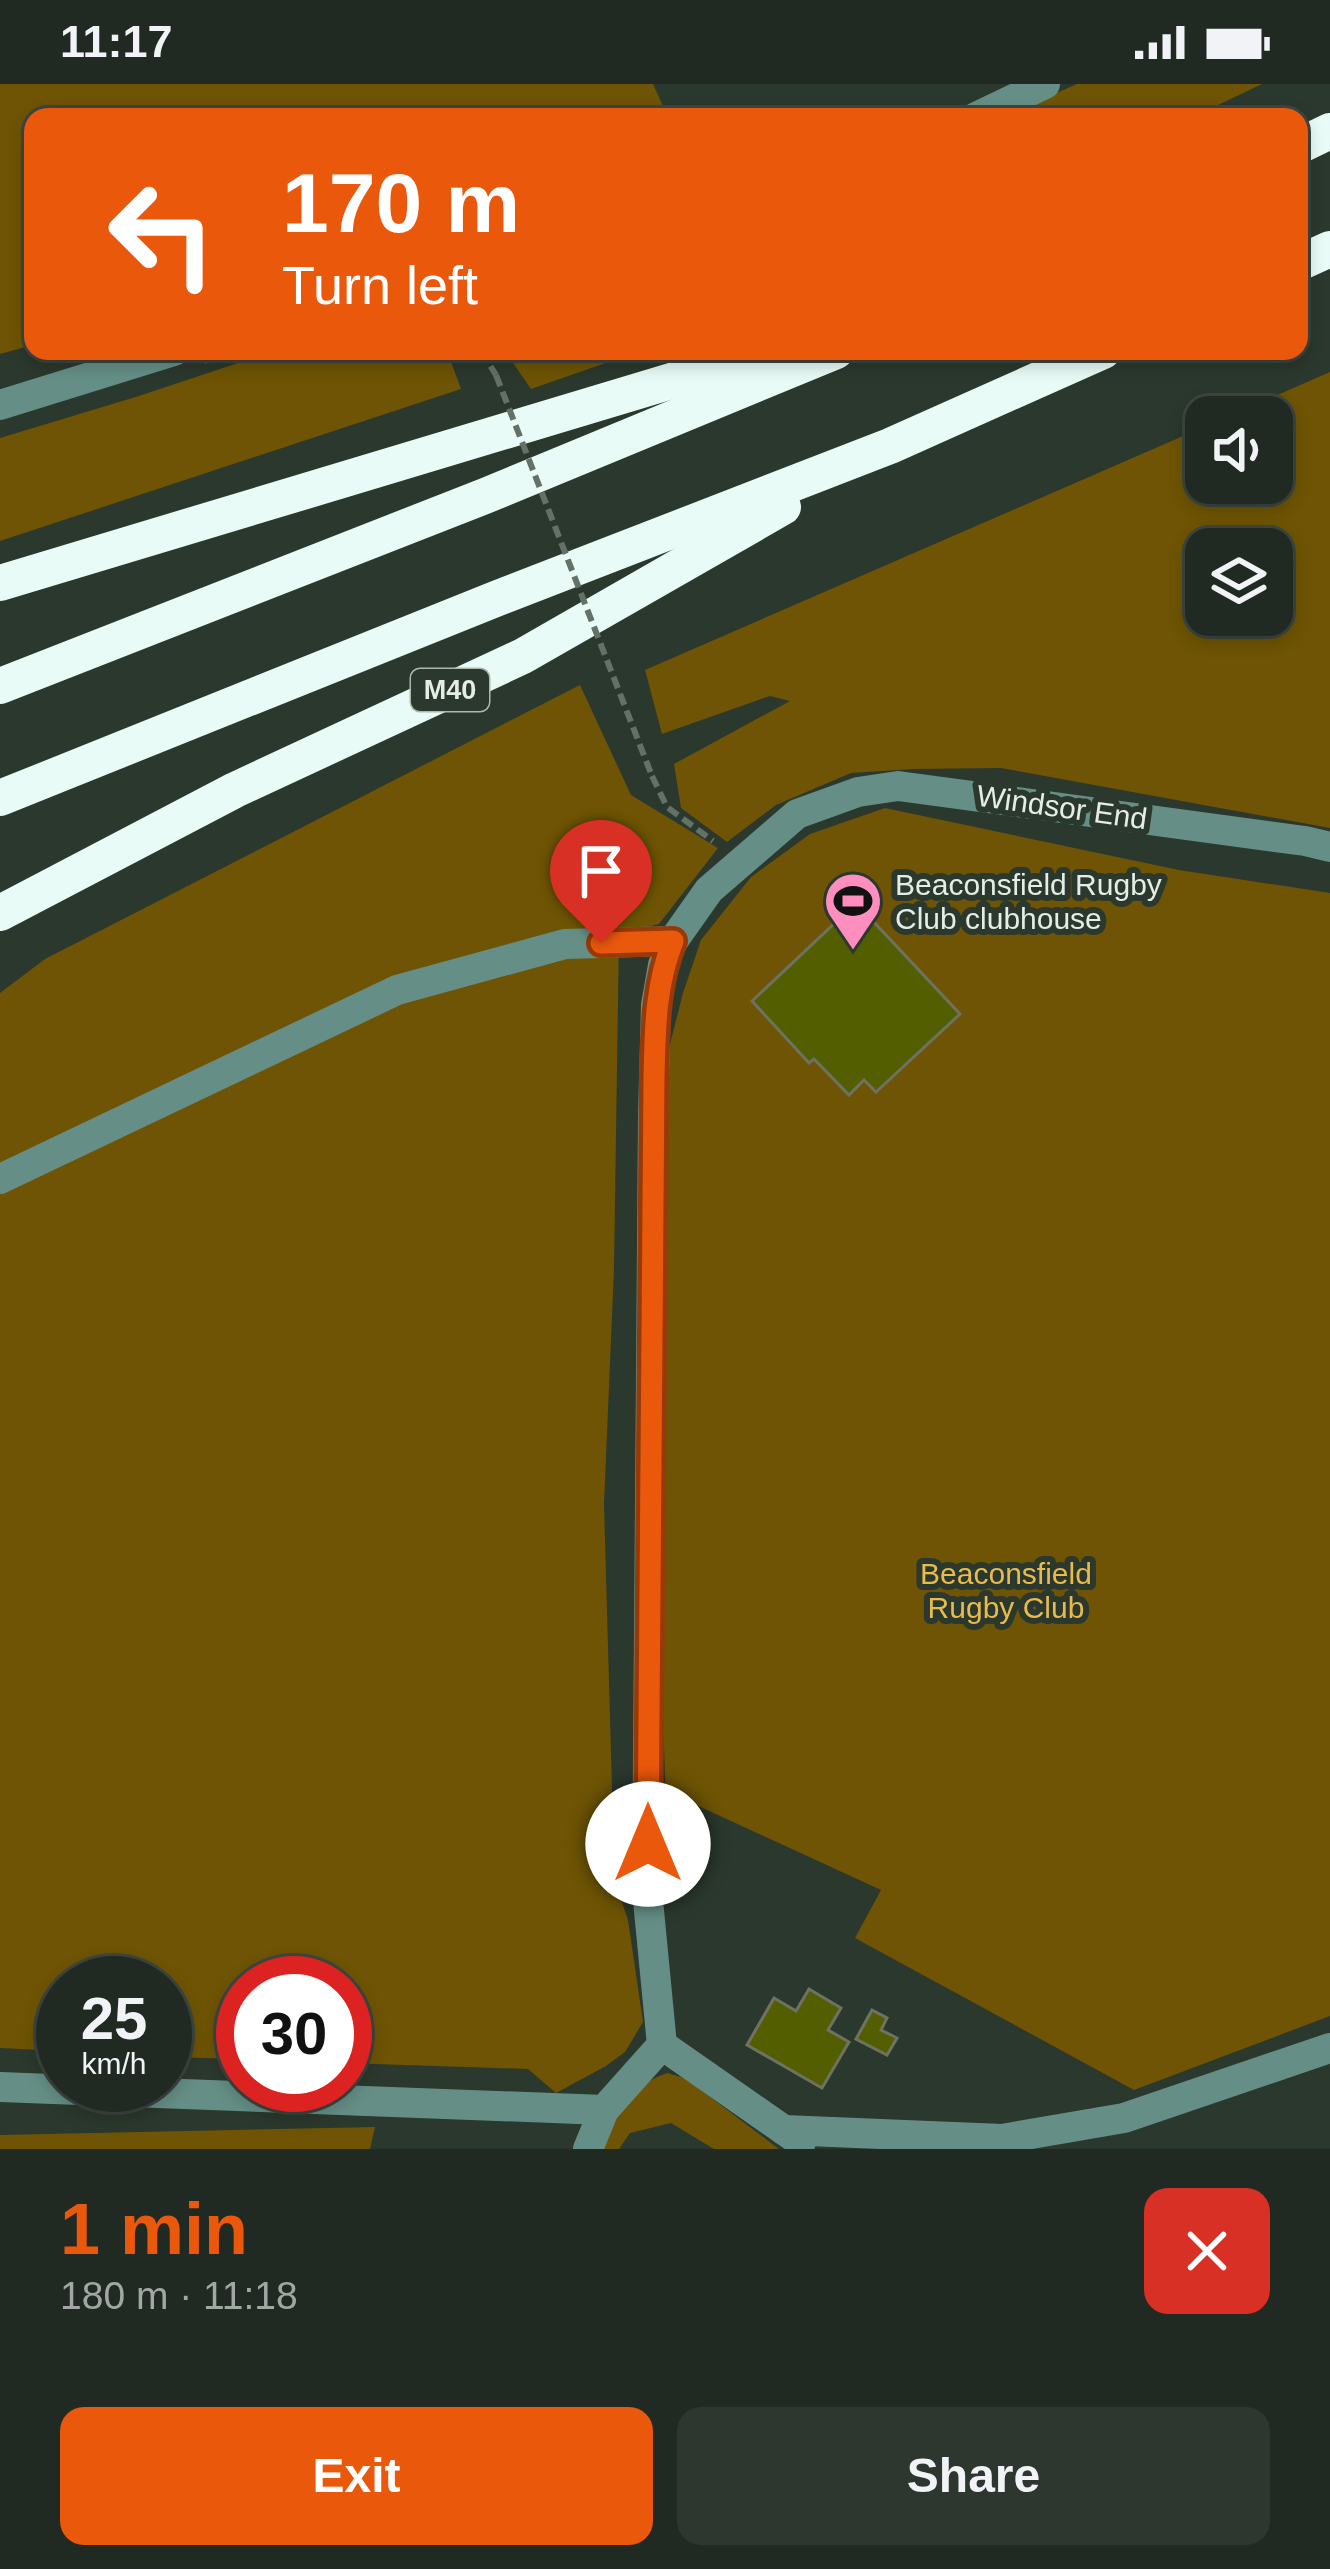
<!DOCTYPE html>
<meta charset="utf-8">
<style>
body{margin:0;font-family:Helvetica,sans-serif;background:#2d362f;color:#f1f3f6;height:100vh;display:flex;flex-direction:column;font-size:45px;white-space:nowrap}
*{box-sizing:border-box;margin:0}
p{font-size:39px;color:#a2a7a5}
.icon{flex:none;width:66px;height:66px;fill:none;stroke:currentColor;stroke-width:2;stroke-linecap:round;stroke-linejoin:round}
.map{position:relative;height:2065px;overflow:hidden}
.details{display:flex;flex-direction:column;background:#202a22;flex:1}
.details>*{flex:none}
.hud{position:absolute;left:24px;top:24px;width:1284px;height:252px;border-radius:24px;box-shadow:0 6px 18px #0003,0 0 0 3px #3d4640;background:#ea580c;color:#fff;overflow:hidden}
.buttons{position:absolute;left:1185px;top:312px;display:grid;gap:24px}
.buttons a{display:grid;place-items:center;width:108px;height:108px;border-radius:24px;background:#202a22;box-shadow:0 6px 18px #0003,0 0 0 3px #3d4640;font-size:60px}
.speed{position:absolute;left:36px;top:1872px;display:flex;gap:24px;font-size:60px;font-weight:700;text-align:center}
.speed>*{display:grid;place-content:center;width:156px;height:156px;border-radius:50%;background:#202a22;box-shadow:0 6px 18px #0003,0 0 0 3px #3d4640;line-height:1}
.speed small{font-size:30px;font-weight:400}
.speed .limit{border:18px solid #d22;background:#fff;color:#111}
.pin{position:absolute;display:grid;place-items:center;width:102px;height:102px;color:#fff;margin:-123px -51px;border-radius:50% 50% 50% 0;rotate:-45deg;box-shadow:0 0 12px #0007}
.pin .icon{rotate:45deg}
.me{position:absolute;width:132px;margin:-66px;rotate:0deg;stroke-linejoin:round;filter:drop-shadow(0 0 9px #0008)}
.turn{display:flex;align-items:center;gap:42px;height:252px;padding:0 60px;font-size:54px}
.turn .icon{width:156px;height:156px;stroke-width:2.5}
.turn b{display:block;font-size:84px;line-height:102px}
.round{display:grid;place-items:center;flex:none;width:126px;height:126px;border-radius:24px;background:#2d362f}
.headline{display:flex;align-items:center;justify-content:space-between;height:204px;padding:0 60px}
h1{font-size:72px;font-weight:700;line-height:90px;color:#ea580c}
.cta{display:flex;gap:24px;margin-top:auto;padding:24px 60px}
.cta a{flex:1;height:138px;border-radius:24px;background:#ea580c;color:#fff;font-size:48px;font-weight:700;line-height:138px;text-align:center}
.cta a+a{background:#2d362f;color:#f1f3f6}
.status{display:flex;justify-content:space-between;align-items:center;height:84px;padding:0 60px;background:#202a22;direction:ltr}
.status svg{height:33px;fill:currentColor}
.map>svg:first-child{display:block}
.green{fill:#6e5404;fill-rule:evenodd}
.building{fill:#535e00;stroke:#6e7261;stroke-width:3}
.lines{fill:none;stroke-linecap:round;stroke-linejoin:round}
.path{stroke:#657167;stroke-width:6;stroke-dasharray:12 6;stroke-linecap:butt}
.minor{stroke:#658f86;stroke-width:30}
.highway{stroke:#e8fbf7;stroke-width:36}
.path-bridge{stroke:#657167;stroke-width:6;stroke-dasharray:12 6;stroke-linecap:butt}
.route-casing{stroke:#983908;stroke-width:30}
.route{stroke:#ea580c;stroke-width:21}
.labels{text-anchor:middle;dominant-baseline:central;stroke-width:12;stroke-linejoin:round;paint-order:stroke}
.shield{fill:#2b382d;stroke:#adb7ae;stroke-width:3}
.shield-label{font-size:27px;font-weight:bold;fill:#e5ede6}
.street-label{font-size:30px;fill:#e5ede6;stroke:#2b382d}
.poi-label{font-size:30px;fill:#e5ede6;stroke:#2b382d;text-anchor:start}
.park-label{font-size:30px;fill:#e8bb4c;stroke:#2b382d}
</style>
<div class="status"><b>11:17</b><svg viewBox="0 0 49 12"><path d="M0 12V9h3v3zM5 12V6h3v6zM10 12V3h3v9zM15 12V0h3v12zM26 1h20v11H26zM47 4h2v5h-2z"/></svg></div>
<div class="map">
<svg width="1330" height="2065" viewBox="0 0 1330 2065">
<rect width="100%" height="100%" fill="#2b382d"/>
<g class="green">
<path d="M0 0H653L668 33H33V261L0 270Z"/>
<path d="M1077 0H1262L1193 33H1002Z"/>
<path d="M274 267H447L461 305 0 457V354L139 312Z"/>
<path d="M505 267H640L531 305Z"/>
<path d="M1330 288V744L1001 684 914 685 851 689 776 721 727 758 681 724 674 680 790 617 770 612 662 650 645 586 1206 342V399H1272V333H1227ZM1206 465H1272V531H1206Z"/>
<path d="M580 601 631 711 718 764 659 840 619 851 614 1185 604 1420 612 1704 609 1779 628 1836 643 1938 625 1968 606 1982 556 2009 528 1985 345 1979V1899H243V1975L165 1973V1899H63V1967L0 1964V909L45 875Z"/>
<path d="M885 724 1179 786 1330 809V1932L1134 2006 855 1854 881 1806 681 1714 668 1785 655 1387 651 1035 683 909 701 856 751 793 810 750Z"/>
<path d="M667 1989 685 1994 779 2065H714L671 2039 630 2049 619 2065H603C621 2027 625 2004 667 1989Z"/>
<path d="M375 2043 370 2065H0V2051Z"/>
</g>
<g class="building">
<path d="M856 819 960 930 876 1008 864 996 849 1011 814 975 809 979 752 917Z"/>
<path d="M809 1905 841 1924 828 1946 849 1958 822 2004 747 1961 774 1914 796 1927Z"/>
<path d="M872 1926 887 1934 881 1946 897 1954 887 1971 856 1955Z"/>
</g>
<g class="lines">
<g class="path">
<path d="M481 267 496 291"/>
<path d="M204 277 235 267"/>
<path d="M652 692 667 723 713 757"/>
</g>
<g class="minor">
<path d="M976 33 1045 0"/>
<path d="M0 321 174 267"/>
<path d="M0 1095 397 906 565 860 673 857"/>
<path d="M662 1961 647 1806 653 1032 656 921 663 881 673 857 709 806 797 730 858 708 898 702 1305 757 1330 763"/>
<path d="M662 1961 801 2058"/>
<path d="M0 2003 604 2026 662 1961"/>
<path d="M784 2046 1002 2055 1124 2034 1330 1964"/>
<path d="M588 2065 604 2026"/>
</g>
<g class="highway">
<path d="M1299 62 1330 47"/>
<path d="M1299 179 1330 165"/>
<path d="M0 499 771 267"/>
<path d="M0 602 485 412 836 267"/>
<path d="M0 714 498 514 890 362 1103 267"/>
<path d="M0 829 235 706 523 572 783 423"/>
</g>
<path class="path-bridge" d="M496 291 652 692"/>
</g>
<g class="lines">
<defs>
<path id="route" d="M601 859 673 857C655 902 655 947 654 995L648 1760"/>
</defs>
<use href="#route" class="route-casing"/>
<use href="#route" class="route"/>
</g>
<defs>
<symbol id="stadium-pin" viewBox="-11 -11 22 30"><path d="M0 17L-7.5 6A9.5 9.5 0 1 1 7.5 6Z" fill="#fe8ebd" stroke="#2b382d"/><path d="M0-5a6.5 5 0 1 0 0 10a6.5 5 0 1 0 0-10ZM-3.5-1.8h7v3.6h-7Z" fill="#111"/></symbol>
</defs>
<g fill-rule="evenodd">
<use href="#stadium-pin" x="820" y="784" width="66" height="90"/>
</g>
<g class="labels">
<rect class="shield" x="411" y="585" width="78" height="42" rx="9"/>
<g class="shield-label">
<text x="450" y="606">M40</text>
</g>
<g class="street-label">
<text transform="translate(1062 723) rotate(8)">Windsor End</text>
</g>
<g class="poi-label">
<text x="895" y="800">Beaconsfield Rugby<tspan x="895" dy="34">Club clubhouse</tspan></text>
</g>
<g class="park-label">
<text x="1006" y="1489">Beaconsfield<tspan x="1006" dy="34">Rugby Club</tspan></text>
</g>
</g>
</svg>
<div class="buttons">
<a><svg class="icon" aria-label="sound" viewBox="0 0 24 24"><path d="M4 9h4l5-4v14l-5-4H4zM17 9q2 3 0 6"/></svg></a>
<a><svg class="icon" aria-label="layers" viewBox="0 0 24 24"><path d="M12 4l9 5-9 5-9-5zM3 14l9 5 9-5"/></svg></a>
</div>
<div class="speed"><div>25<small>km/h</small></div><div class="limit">30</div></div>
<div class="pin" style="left:601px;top:859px;background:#d93025"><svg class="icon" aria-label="arrive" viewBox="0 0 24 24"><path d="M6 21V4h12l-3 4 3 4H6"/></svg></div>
<svg class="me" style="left:648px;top:1760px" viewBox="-20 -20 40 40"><circle r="19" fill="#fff"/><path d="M0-13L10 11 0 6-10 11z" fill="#ea580c"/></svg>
<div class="hud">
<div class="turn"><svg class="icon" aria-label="left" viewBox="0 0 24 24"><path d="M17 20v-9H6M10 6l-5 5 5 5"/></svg><div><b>170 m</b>Turn left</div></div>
</div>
</div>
<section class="details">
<div class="headline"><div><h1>1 min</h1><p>180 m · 11:18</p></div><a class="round" style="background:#d93025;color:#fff"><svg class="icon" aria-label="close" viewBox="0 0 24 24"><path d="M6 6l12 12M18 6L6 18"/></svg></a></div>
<div class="cta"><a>Exit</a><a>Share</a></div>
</section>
